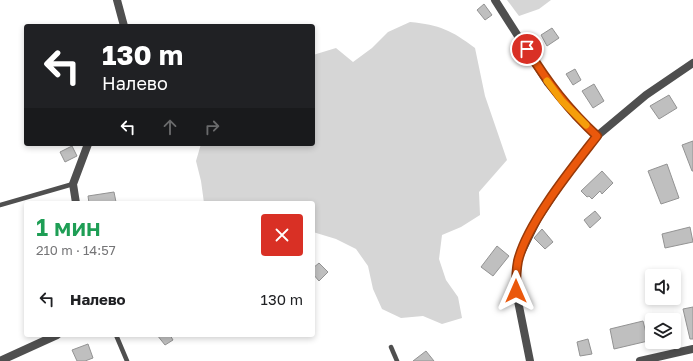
<!DOCTYPE html>
<html lang="ru">
<meta charset="utf-8">
<style>
body{margin:0;font-family:"Golos Text",sans-serif;background:#f2f2f2;color:#202124;height:100vh;display:flex;flex-direction:column;font-size:15px;white-space:nowrap}
*{box-sizing:border-box;margin:0}
p{font-size:13px;color:#757577}
.icon{flex:none;width:22px;height:22px;fill:none;stroke:currentColor;stroke-width:2;stroke-linecap:round;stroke-linejoin:round}
.map{position:relative;flex:1;overflow:hidden}
.panel{position:absolute;left:24px;top:201px;width:291px;height:136px;display:flex;flex-direction:column;background:#fff;border-radius:4px;box-shadow:0 2px 6px #0003}
.panel>*{flex:none}
.hud{position:absolute;left:24px;top:24px;width:291px;height:122px;border-radius:4px;box-shadow:0 2px 6px #0003;background:#202124;color:#fff;overflow:hidden}
.buttons{position:absolute;left:645px;top:269px;display:grid;gap:8px}
.buttons a{display:grid;place-items:center;width:36px;height:36px;border-radius:4px;background:#fff;box-shadow:0 2px 6px #0003;font-size:20px}
.pin{position:absolute;display:grid;place-items:center;width:34px;height:34px;color:#fff;margin:-17px;border:2px solid #fff;border-radius:50%;box-shadow:0 1px 4px #0007}
.me{position:absolute;width:44px;margin:-22px;rotate:0deg;stroke-linejoin:round;filter:drop-shadow(0 0 3px #0008)}
.turn{display:flex;align-items:center;gap:14px;height:84px;padding:0 12px;font-size:18px}
.turn .icon{width:52px;height:52px;stroke-width:2.5}
.turn b{display:block;font-size:28px;line-height:34px}
.lanes{display:flex;align-items:center;height:38px;padding:0 12px;background:#0003;justify-content:center;gap:20px;direction:ltr}
.lanes .off{opacity:.35}
.round{display:grid;place-items:center;flex:none;width:42px;height:42px;border-radius:4px;background:#f2f2f2}
.headline{display:flex;align-items:center;justify-content:space-between;height:68px;padding:0 12px}
h1{font-size:24px;font-weight:600;line-height:30px;color:#1e9e55}
ul{padding:0;list-style:none}
li{display:flex;align-items:center;gap:12px;height:60px;padding:0 12px}
li div{flex:1}
li b{display:block;font-size:15px}
li em{font-style:normal}
.map>svg:first-child{display:block}
.green{fill:#d6d6d6}
.building{fill:#bfbfbf;stroke:#939393}
.lines{fill:none;stroke-linecap:round;stroke-linejoin:round}
.lane{stroke:#4f4f4f;stroke-width:4.5}
.street{stroke:#4f4f4f;stroke-width:8}
.route-casing{stroke:#983908;stroke-width:10}
.route{stroke:#ea580c;stroke-width:7}
.slow{stroke:#f59e0b;stroke-width:7}
</style>
<div class="map">
<svg width="693" height="361" viewBox="0 0 693 361">
<rect width="100%" height="100%" fill="#fff"/>
<g class="green">
<path d="M507 0H551L539 9 519 16Z"/>
<path d="M410 22C440 25 451 30 475 48L485 96 507 160 479 192 480 215 461 227 442 235 439 259 446 280 458 297 462 318 442 324 423 316 401 318 382 309 373 289 368 266 356 249 336 239 313 232V203H204L201 181 196 161 201 144H313V55L336 48 353 62 372 48 388 32Z"/>
</g>
<g class="building">
<path d="M484 4 492 15 485 20 477 10Z"/>
<path d="M552 28 559 38 547 46 541 35Z"/>
<path d="M575 69 581 80 573 85 566 74Z"/>
<path d="M594 84 604 101 593 108 582 91Z"/>
<path d="M669 95 677 108 659 119 650 106Z"/>
<path d="M693 141V171H692L682 145Z"/>
<path d="M72 146 77 156 65 162 60 152Z"/>
<path d="M667 164 679 198 661 204 648 171Z"/>
<path d="M602 171 613 183 602 194 600 191 592 199 589 196 587 197 581 191Z"/>
<path d="M114 192 116 202 89 203 88 196Z"/>
<path d="M595 211 601 218 590 228 584 220Z"/>
<path d="M690 227 693 242 665 248 662 234Z"/>
<path d="M542 229 553 242 545 249 534 238Z"/>
<path d="M497 246 509 256 493 276 481 267Z"/>
<path d="M319 263 328 272 319 281 313 274V268Z"/>
<path d="M693 307V339H690L683 309Z"/>
<path d="M643 321 648 341 614 349 610 329Z"/>
<path d="M157 335H170L173 340 165 345Z"/>
<path d="M588 339 592 354 580 356 577 342Z"/>
<path d="M88 344 93 358 85 361H77L72 350Z"/>
<path d="M426 351 434 361H413Z"/>
</g>
<g class="lines">
<g class="lane">
<path d="M0 205 73 184"/>
<path d="M116 335 127 361"/>
<path d="M391 347 397 361"/>
</g>
<g class="street">
<path d="M117 0 124 26"/>
<path d="M495 0 548 83 575 115 597 136"/>
<path d="M76 203 73 184 88 144"/>
<path d="M0 361 57 335"/>
<path d="M530 361 516 291V278L518 259 538 218 568 173 597 136 646 95 693 63"/>
<path d="M640 361 693 349"/>
</g>
</g>
<g class="lines">
<defs>
<path id="route" d="M516 291C516 281 516 271 518 261 527 223 573 167 597 136 568 109 548 83 527 49"/>
</defs>
<use href="#route" class="route-casing"/>
<use href="#route" class="route"/>
<path class="slow" d="M547 81 562 101 586 125"/>
</g>
</svg>
<div class="buttons">
<a><svg class="icon" aria-label="sound" viewBox="0 0 24 24"><path d="M4 9h4l5-4v14l-5-4H4zM17 9q2 3 0 6"/></svg></a>
<a><svg class="icon" aria-label="layers" viewBox="0 0 24 24"><path d="M12 4l9 5-9 5-9-5zM3 14l9 5 9-5"/></svg></a>
</div>
<div class="pin" style="left:527px;top:49px;background:#d93025"><svg class="icon" aria-label="arrive" viewBox="0 0 24 24"><path d="M6 21V4h12l-3 4 3 4H6"/></svg></div>
<svg class="me" style="left:516px;top:291px" viewBox="-20 -20 40 40"><path d="M0-17L14 15 0 8-14 15z" fill="#ea580c" stroke="#fff" stroke-width="4"/></svg>
<div class="hud">
<div class="turn"><svg class="icon" aria-label="left" viewBox="0 0 24 24"><path d="M17 20v-9H6M10 6l-5 5 5 5"/></svg><div><b>130 m</b>Налево</div></div>
<div class="lanes"><svg class="icon" aria-label="left" viewBox="0 0 24 24"><path d="M17 20v-9H6M10 6l-5 5 5 5"/></svg><svg class="icon off" aria-label="ahead" viewBox="0 0 24 24"><path d="M12 20V5M6 11l6-6 6 6"/></svg><svg class="icon off" aria-label="right" viewBox="0 0 24 24"><path d="M7 20v-9h11M14 6l5 5-5 5"/></svg></div>
</div>
<section class="panel">
<div class="headline"><div><h1>1 мин</h1><p>210 m · 14:57</p></div><a class="round" style="background:#d93025;color:#fff"><svg class="icon" aria-label="close" viewBox="0 0 24 24"><path d="M6 6l12 12M18 6L6 18"/></svg></a></div>
<ul>
<li><svg class="icon" aria-label="left" viewBox="0 0 24 24"><path d="M17 20v-9H6M10 6l-5 5 5 5"/></svg><div><b>Налево</b></div><em>130 m</em></li>
</ul>
</section>
</div>
